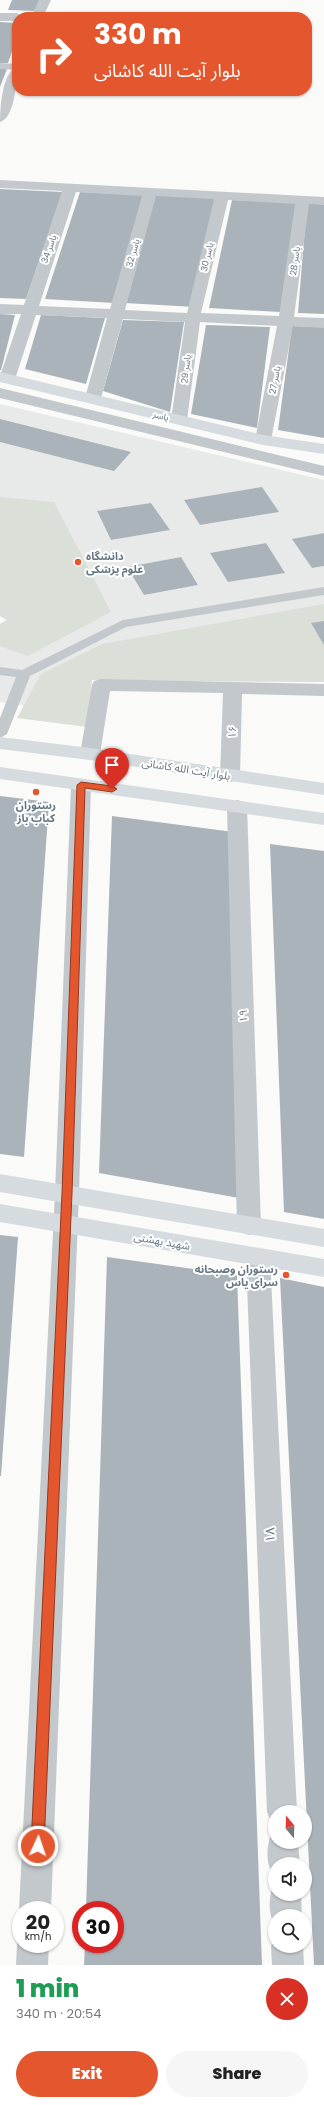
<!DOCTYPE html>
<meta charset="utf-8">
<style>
body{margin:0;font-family:Poppins,"Noto Sans Arabic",sans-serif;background:#f6f6f6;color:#222;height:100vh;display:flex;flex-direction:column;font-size:15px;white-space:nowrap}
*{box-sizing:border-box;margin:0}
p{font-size:13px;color:#767676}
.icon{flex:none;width:22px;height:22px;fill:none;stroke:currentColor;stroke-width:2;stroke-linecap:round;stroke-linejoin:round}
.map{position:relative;height:1965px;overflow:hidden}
.drawer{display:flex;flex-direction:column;background:#fff;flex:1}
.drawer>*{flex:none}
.top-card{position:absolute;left:12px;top:12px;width:300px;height:84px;border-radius:16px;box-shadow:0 1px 3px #0004;background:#e4572e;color:#fff;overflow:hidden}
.needle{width:26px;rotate:341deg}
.controls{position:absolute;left:268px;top:1805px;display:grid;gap:8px}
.controls a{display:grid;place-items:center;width:44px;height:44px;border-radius:50%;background:#fff;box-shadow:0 1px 3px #0004;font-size:20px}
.speed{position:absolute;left:12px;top:1901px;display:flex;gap:8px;font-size:20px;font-weight:700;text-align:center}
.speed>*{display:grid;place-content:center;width:52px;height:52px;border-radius:50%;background:#fff;box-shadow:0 1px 3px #0004;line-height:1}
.speed small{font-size:10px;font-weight:400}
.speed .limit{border:6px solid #d22;background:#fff;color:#111}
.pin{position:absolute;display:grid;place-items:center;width:34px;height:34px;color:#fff;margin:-41px -17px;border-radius:50% 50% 50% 0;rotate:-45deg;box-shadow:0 0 4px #0007}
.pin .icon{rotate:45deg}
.me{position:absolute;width:44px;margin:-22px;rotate:3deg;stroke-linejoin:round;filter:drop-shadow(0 0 3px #0008)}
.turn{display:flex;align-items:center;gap:14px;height:84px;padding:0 16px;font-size:18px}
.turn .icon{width:52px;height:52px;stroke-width:2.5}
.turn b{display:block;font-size:28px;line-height:34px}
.round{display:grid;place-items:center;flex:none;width:42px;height:42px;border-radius:21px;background:#f6f6f6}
.summary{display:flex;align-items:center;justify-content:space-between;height:68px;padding:0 16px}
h1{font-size:24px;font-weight:800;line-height:30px;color:#1e9e55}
.action{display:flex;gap:8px;margin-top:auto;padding:8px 16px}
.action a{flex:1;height:46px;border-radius:24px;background:#e4572e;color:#fff;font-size:16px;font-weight:800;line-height:46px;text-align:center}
.action a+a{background:#f6f6f6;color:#222}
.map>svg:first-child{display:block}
.built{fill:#e8e9e9;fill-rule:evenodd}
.green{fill:#dadfd7}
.building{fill:#aab3b9}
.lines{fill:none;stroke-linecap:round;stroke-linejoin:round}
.service{fill:#c3c8cc;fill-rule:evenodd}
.minor{fill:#c3c8cc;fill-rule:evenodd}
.secondary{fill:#d6dbdf;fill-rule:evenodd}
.primary{fill:#d6dbdf;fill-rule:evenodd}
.route{fill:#e4572e;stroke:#94391e}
.poi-dot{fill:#e4572e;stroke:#fff;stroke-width:1.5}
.labels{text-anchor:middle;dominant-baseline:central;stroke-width:4;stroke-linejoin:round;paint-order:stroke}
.far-street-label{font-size:9px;fill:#657683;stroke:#fff}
.poi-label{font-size:11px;font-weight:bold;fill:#657683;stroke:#fff;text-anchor:start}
.street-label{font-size:11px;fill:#657683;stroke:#fff}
.near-street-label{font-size:13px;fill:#657683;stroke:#fff}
</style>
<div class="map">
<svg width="324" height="1965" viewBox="0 0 324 1965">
<rect width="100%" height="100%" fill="#fafaf8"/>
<path class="built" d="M0 404 324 480V533L293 539 312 568 324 566V682L92 680 88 715 0 702V624L7 620 0 616ZM185 500 278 512 200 525ZM151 503 170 530 111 540 97 512ZM266 543 284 573 228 582 211 553ZM181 557 198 585 144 595 127 567Z"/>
<g class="green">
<path d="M0 497 54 502 111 612 28 656 0 646V624L7 620 0 616Z"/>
<path d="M324 604V682L92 680 87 727 17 718 41 674 102 644Z"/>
</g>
<g class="building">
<path d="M12 0H39L36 11 8 10Z"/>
<path d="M0 22 17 23V37L8 63H0Z"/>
<path d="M0 69H7L0 87Z"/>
<path d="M0 189 63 192 26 299 0 298Z"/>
<path d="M80 192 145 195 114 303 45 299Z"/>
<path d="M153 195 218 198 195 307 125 303Z"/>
<path d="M232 200 297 203 280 312 209 308Z"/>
<path d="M307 203 324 204V314L298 313Z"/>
<path d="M0 314 15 315 1 370H0Z"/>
<path d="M41 315 105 318 86 384 25 369Z"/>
<path d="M123 320 184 322 170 412 103 391Z"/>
<path d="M206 325 270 327 257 428 191 414Z"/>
<path d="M292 326 324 327V438L278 430Z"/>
<path d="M0 419 131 452 114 471 0 442Z"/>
<path d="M262 487 279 512 200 525 184 500Z"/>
<path d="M151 503 170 530 111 540 97 511Z"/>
<path d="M324 533V566L312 568 292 539Z"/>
<path d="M266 543 285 573 228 582 210 553Z"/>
<path d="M181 557 198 585 144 595 127 567Z"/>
<path d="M324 621V645L311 623Z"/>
<path d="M0 796 49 802 24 1157 0 1154Z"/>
<path d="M112 816 241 833 256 1201 99 1173Z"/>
<path d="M270 844 324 851V1219L284 1212Z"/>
<path d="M0 1235 18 1237 1 1476H0Z"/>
<path d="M107 1257 237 1275 262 1965H84L85 1944H115V1910H86Z"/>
<path d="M280 1278 324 1287V1965H314Z"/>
</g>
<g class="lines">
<g class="service">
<path d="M0 63 17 64V70L0 69Z"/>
<path d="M324 587V595L126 627 30 676 7 734 0 738V718L16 677 0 675V667L22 670 123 620Z"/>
</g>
<g class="minor">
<path d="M39 0H51L43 17H31Z"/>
<path d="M0 13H17L23 17H17V21H0Z"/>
<path d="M17 67C17 80 15 118 0 122 0 109 2 71 17 67Z"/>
<path d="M0 180 324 197V205L309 204 294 317 324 318V328L293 326 271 440 269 443H257L255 440 277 326 200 322 187 420 185 423H173L171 420 185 322 123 319 101 398 99 401H87L85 398 107 318 36 315 15 379 13 382H1L0 376 21 314H0V304L24 305 62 191 0 188ZM76 192 142 196 110 309 39 306ZM156 196 214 199 187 313 125 310ZM228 200 295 204 279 316 201 313Z"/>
<path d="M0 388 324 466V476L0 398Z"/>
<path d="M101 679 324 684V696L242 694 240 776 237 780 230 782 223 780 220 776 223 693 110 691 100 754 97 758 90 760 83 758 80 754 92 685 94 681Z"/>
<path d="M81 779 88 781 91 785 79 1193 51 1910H21V1914L19 1910 55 1193 71 785 74 781Z"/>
<path d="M237 800 244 802 247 806 261 1226 258 1232 249 1235 240 1232 237 1226 227 806 230 802Z"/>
<path d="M258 1248 267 1250 270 1257 297 1812H275V1823L271 1822 267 1812 246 1257 249 1250Z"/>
<path d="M275 1831V1842H298L300 1864H275V1875C264 1866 267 1843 272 1832Z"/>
<path d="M274 1883 275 1894H301L302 1916H275V1927C268 1913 268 1898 274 1883Z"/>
<path d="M21 1935V1944H49L48 1965H16L17 1944Z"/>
<path d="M275 1937V1946H303L304 1965H272L271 1946Z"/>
</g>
<g class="secondary">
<path d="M0 372 263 435 324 444V454L263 445 0 382Z"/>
<path d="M0 1174 324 1229V1247L0 1192Z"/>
<path d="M0 1204 324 1259V1277L0 1222Z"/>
</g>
<g class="primary">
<path d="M0 737 90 748 324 783V795L90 760 0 749Z"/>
<path d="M0 767 324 813V825L0 779Z"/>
</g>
</g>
<path class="route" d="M81 782 112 786 117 789 112 792 85 788 72 1193 44 1846 42 1850 38 1852 33 1850 31 1846 62 1193 77 785Z"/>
<g class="poi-dot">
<circle cx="78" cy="562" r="4"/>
<circle cx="36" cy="792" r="4"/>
<circle cx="286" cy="1275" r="4"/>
</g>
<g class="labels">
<g class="far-street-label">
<text transform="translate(49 249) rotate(-71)">یاسر 34</text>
<text transform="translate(133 253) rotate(-74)">یاسر 32</text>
<text transform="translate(207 257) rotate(-77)">یاسر 30</text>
<text transform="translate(295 261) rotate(-82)">یاسر 28</text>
<text transform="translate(186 369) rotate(-83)">یاسر 29</text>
<text transform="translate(275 380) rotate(-79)">یاسر 27</text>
<text transform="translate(161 416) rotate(15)">یاسر</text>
</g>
<g class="poi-label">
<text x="86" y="556">دانشگاه<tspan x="86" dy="13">علوم پزشکی</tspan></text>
<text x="36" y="805" text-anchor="middle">رستوران<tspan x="36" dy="13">کباب باز</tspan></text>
<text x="278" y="1269" text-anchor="end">رستوران وصبحانه<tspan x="278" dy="13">سرای یاس</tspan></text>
</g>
<g class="street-label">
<text transform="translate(232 732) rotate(-88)">۱۶</text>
<text transform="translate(186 769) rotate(9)">بلوار آیت الله کاشانی</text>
<text transform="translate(243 1016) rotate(-92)">۱۹</text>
<text transform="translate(162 1241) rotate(10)">شهید بهشتی</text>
</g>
<g class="near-street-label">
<text transform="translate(270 1535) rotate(-92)">۱۸</text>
</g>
</g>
</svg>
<div class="controls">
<a><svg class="needle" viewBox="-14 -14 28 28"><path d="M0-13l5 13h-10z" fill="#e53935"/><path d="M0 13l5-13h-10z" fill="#767676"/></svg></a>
<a><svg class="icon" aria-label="sound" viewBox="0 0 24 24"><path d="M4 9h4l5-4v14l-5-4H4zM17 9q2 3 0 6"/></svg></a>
<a><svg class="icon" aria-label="search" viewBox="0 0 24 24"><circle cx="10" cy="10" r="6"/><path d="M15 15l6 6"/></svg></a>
</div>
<div class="speed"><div>20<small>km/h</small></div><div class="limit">30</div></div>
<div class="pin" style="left:112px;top:789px;background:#d93025"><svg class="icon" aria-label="arrive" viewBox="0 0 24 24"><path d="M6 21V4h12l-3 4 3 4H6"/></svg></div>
<svg class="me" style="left:38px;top:1846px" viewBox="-20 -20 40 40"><circle r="17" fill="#e4572e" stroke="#fff" stroke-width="3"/><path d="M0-11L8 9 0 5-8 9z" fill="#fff"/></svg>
<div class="top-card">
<div class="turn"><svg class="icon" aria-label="right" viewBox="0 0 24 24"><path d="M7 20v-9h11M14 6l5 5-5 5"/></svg><div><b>330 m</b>بلوار آیت الله کاشانی</div></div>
</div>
</div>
<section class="drawer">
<div class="summary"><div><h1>1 min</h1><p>340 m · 20:54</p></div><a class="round" style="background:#d93025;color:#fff"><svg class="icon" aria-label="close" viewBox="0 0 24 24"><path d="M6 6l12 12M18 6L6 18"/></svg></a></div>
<div class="action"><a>Exit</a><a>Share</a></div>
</section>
